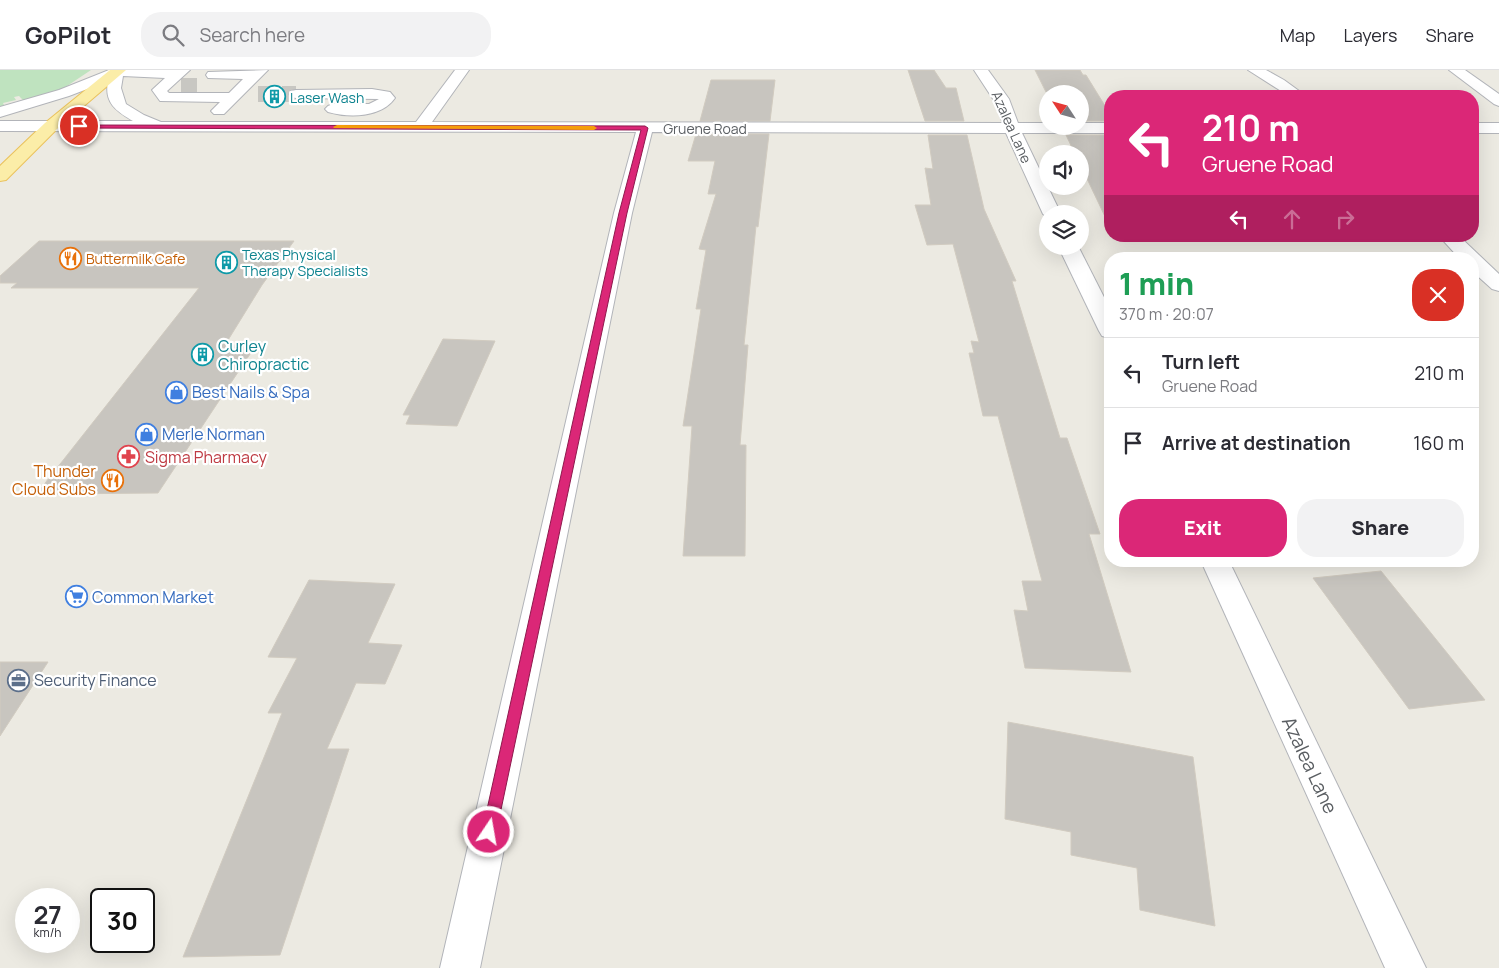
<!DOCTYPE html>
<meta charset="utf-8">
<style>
body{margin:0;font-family:Manrope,sans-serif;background:#f2f2f3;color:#2b2b33;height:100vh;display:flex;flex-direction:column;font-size:19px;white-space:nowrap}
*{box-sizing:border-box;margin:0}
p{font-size:16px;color:#7c7c81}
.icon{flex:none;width:28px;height:28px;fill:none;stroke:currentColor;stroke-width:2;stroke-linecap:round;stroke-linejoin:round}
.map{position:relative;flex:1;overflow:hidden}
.sheet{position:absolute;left:1104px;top:182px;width:375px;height:315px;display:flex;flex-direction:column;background:#fff;border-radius:20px;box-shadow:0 5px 20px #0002}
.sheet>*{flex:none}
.banner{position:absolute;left:1104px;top:20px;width:375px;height:152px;border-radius:20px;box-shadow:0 5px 20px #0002;background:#db2777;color:#fff;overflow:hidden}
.needle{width:32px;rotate:306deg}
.buttons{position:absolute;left:1039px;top:15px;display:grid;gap:10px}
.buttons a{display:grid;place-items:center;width:50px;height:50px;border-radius:50%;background:#fff;box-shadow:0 5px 20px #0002;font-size:25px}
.speed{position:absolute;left:15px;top:818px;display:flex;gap:10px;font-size:25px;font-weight:700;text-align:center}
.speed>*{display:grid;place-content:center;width:65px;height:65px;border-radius:50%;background:#fff;box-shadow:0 5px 20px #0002;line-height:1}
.speed small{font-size:12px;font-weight:400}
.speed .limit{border:2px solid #111;border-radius:8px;background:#fff;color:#111}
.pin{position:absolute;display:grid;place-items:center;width:42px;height:42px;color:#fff;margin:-21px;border:2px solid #fff;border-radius:50%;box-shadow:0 1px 5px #0007}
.me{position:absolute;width:55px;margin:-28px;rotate:12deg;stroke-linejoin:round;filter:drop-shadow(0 0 4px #0008)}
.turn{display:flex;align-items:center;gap:18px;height:105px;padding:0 15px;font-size:22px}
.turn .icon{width:65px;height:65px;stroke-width:2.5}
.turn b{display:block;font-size:35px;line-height:42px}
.lanes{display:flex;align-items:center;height:48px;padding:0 15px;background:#0003;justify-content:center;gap:25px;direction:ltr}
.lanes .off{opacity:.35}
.round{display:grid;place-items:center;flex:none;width:52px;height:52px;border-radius:20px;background:#f2f2f3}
.headline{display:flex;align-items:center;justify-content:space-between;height:85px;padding:0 15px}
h1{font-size:30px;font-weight:800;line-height:38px;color:#1e9e55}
.cta{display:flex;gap:10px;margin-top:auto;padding:10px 15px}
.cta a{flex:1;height:58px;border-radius:20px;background:#db2777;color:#fff;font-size:20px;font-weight:800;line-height:58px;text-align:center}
.cta a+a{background:#f2f2f3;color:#2b2b33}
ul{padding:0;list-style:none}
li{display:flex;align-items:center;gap:15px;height:70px;padding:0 15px;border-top:1px solid #e1e1e2}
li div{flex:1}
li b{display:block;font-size:19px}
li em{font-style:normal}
header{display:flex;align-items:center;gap:30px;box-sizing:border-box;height:70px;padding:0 25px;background:#fff;border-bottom:1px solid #e1e1e2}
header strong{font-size:24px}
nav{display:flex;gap:28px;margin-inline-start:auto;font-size:18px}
.search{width:350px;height:45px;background:#f2f2f3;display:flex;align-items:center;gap:12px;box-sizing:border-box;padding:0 18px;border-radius:20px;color:#7c7c81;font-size:19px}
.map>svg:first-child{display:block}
.green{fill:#bfe3bf}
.building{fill:#c8c5bf;stroke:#d1cbc0}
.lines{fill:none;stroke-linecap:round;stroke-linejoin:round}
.minor-tunnel{stroke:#c8c7c2;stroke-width:16;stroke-dasharray:16 8;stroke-linecap:butt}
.minor-casing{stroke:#b2b4b9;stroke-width:2}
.major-casing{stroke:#eac25d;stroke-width:2}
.minor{fill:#fff;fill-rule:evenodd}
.major{fill:#fbeda8;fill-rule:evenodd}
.route{fill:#db2777;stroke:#8e194d}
.slow{fill:#f59e0b}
.labels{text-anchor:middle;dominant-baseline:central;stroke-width:4.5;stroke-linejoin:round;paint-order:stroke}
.far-culture-label{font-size:14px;fill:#0d838f;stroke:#fff;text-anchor:start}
.far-street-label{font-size:14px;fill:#5a5e62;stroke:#fff}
.far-food-label{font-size:14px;fill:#c56008;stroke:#fff;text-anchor:start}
.culture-label{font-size:16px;fill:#0d838f;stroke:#fff;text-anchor:start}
.shop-label{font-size:16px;fill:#366cbe;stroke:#fff;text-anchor:start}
.health-label{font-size:16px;fill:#be3a42;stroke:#fff;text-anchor:start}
.food-label{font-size:16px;fill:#c56008;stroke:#fff;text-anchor:end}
.service-label{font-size:16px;fill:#4e5e75;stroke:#fff;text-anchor:start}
.near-street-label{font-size:19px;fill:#5a5e62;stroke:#fff}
</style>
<header>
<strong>GoPilot</strong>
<div class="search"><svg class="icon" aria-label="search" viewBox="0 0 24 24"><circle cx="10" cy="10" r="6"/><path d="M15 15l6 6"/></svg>Search here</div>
<nav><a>Map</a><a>Layers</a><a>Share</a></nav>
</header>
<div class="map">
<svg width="1499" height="898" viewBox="0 0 1499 898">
<rect width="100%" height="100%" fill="#eceae2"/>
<path class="green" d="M0 0H91L61 20 25 32 19 26 14 27 16 30 3 33 5 37 0 38Z"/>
<g class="building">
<path d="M908 0H934L946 18H956L964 51H925Z"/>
<path d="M1035 0H1080L1083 5H1086L1110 44V51H1080V24H1048V26Z"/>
<path d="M711 10H775L770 51H700Z"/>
<path d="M696 64H769L758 157 756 156 744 275H748L740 375H746L745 486H683L692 356H683L701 239H696L706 180 699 179 716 124H708L715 91H688Z"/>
<path d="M928 65H967L984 139 1016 211H1012L1060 368H1067L1100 464H1089L1131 602 1025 598 1014 540 1028 541 1022 511H1042L998 346H983L969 283H974L971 271 979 272 953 174 927 175 915 135H931L925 98 933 99Z"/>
<path d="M1066 65H1110V157L1080 94V84H1075Z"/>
<path d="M39 171H294L262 215 225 275H256L158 423 49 424V422H38L199 218H11L17 213H0V206Z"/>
<path d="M443 269 495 271 457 356 406 354 410 345H403Z"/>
<path d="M1381 501 1485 630 1409 639 1313 508Z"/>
<path d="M309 510 395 514 368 573 402 575 385 614 356 613 327 679H349L280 885 183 887 282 643H268L297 588 268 587Z"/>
<path d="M0 592H48L0 666Z"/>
<path d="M1008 652 1193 687 1215 856 1140 840 1137 798 1071 785V762L1005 749Z"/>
</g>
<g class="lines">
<g class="minor-tunnel">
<path d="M181 16H201"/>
<path d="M258 24H296"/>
</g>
<defs>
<g id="minor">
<path d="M109 0H190L167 21 169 23H229L243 9 208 8 206 5 208 2 268 0 224 44H214L211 41 220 32 160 31 152 20 165 8 123 6 121 18 126 34 144 45 161 52H416L455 0H469L432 52 1003 53 993 29 974 0H988L1009 29 1018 53H1048V56H1080V53H1110V63H1022L1061 144H1048V148L1043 144 1006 63 652 62 632 143 480 898H440L614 143 636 62 0 61V51H133C116 41 104 33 108 11L69 26 0 47V37L59 20Z"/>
<path d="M1248 0H1266L1284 10 1306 26H1289Z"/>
<path d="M1449 0H1465L1499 24V36L1494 34Z"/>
<path d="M372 19 390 22 395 28C381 48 349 48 328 42L325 39 328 36 333 34H369L379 29 296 28 291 27 289 24 291 21 296 20Z"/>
<rect x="1472" y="53" width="27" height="10"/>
<path d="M1439 166H1459L1499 204V221L1492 219 1472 201V189H1460Z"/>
<path d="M1058 176H1078L1110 239V268L1102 266 1099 261Z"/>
<path d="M1201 491H1229L1426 898H1385Z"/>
</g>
<path id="major" d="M110 0H126L57 59 6 110 0 111V96L45 53Z"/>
</defs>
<use href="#minor" class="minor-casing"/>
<use href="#major" class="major-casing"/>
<use href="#minor" class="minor"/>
<use href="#major" class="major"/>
</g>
<path class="route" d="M76 55 645 56 648 58 627 143 495 768 489 770 484 768 482 762 619 143 641 60 79 58H76Z"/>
<path class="slow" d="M337 55 594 56 597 58 594 60 334 58 333 57Z"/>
<defs>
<symbol id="building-ring" viewBox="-11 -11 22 22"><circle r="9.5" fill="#fff" stroke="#0f9aa8" stroke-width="1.5"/><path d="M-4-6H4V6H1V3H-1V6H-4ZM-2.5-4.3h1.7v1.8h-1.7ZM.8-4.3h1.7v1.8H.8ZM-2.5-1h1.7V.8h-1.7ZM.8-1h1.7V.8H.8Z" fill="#0f9aa8"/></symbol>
<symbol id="restaurant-ring" viewBox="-11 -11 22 22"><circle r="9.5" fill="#fff" stroke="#e8710a" stroke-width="1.5"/><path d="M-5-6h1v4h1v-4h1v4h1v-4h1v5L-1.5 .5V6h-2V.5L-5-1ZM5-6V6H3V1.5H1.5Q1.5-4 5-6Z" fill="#e8710a"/></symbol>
<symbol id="shop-ring" viewBox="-11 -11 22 22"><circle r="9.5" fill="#fff" stroke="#3f7fe0" stroke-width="1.5"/><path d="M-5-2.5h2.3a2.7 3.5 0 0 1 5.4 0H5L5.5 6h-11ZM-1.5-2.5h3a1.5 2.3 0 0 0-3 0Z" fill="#3f7fe0"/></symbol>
<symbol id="pharmacy-ring" viewBox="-11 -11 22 22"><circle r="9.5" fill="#fff" stroke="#e0444e" stroke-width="1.5"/><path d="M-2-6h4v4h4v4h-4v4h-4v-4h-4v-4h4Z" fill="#e0444e"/></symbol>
<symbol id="supermarket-ring" viewBox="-11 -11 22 22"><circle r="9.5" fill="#fff" stroke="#3f7fe0" stroke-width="1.5"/><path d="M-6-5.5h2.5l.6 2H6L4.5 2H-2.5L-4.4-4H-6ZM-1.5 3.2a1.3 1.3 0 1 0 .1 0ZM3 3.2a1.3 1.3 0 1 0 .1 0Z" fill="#3f7fe0"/></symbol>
<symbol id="office-ring" viewBox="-11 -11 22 22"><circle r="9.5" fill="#fff" stroke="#5c6f8a" stroke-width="1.5"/><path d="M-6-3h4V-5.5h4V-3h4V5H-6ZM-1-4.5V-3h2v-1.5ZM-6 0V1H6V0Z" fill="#5c6f8a"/></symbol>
</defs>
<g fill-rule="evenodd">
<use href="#building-ring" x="262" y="14" width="25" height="25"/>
<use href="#restaurant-ring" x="58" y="176" width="25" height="25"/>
<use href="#building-ring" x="214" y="180" width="25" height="25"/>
<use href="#building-ring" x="190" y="272" width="25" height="25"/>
<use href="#shop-ring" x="164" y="310" width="25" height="25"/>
<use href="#shop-ring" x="134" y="352" width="25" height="25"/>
<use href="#pharmacy-ring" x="116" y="374" width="25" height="25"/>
<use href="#restaurant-ring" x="100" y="398" width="25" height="25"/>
<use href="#supermarket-ring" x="64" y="514" width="25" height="25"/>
<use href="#office-ring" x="6" y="598" width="25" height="25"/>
</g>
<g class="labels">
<g class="far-culture-label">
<text x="290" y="27">Laser Wash</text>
<text x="242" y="184">Texas Physical<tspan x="242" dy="16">Therapy Specialists</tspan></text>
</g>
<g class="far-street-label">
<text transform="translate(1012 57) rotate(66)">Azalea Lane</text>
<text x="705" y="58">Gruene Road</text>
</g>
<g class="far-food-label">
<text x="86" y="188">Buttermilk Cafe</text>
</g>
<g class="culture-label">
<text x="218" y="276">Curley<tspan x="218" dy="18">Chiropractic</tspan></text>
</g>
<g class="shop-label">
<text x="192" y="322">Best Nails &amp; Spa</text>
<text x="162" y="364">Merle Norman</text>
<text x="92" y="527">Common Market</text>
</g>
<g class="health-label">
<text x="145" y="387">Sigma Pharmacy</text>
</g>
<g class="food-label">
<text x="96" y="401">Thunder<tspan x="96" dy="18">Cloud Subs</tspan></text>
</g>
<g class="service-label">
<text x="34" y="610">Security Finance</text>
</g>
<g class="near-street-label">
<text transform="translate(1310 695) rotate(65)">Azalea Lane</text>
</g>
</g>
</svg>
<div class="buttons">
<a><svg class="needle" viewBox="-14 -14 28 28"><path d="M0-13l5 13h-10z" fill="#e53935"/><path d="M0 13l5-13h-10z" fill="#7c7c81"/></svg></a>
<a><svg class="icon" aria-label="sound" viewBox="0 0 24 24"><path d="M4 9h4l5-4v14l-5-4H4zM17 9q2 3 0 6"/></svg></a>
<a><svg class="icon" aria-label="layers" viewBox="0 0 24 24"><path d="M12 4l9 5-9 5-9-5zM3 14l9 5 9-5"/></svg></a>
</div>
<div class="speed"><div>27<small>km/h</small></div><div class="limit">30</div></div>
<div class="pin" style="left:79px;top:56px;background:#d93025"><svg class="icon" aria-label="arrive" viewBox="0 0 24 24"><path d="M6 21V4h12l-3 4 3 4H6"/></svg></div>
<svg class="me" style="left:489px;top:762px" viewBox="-20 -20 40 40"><circle r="17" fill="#db2777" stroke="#fff" stroke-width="3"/><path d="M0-11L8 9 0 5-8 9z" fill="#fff"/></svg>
<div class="banner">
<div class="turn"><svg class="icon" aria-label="left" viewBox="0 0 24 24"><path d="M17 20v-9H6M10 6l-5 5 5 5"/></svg><div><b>210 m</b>Gruene Road</div></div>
<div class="lanes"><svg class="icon" aria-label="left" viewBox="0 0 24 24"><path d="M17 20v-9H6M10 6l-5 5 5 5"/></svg><svg class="icon off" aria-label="ahead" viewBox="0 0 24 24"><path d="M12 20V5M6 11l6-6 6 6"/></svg><svg class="icon off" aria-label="right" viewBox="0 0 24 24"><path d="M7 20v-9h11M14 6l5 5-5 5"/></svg></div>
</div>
<section class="sheet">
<div class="headline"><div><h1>1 min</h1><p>370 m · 20:07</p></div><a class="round" style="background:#d93025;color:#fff"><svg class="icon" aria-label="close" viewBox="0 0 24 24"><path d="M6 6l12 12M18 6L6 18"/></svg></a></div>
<ul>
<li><svg class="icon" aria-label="left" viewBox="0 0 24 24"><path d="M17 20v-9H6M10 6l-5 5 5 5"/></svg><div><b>Turn left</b><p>Gruene Road</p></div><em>210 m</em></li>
<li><svg class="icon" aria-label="arrive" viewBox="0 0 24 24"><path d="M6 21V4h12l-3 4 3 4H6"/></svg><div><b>Arrive at destination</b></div><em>160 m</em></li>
</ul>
<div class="cta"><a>Exit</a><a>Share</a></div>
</section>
</div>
